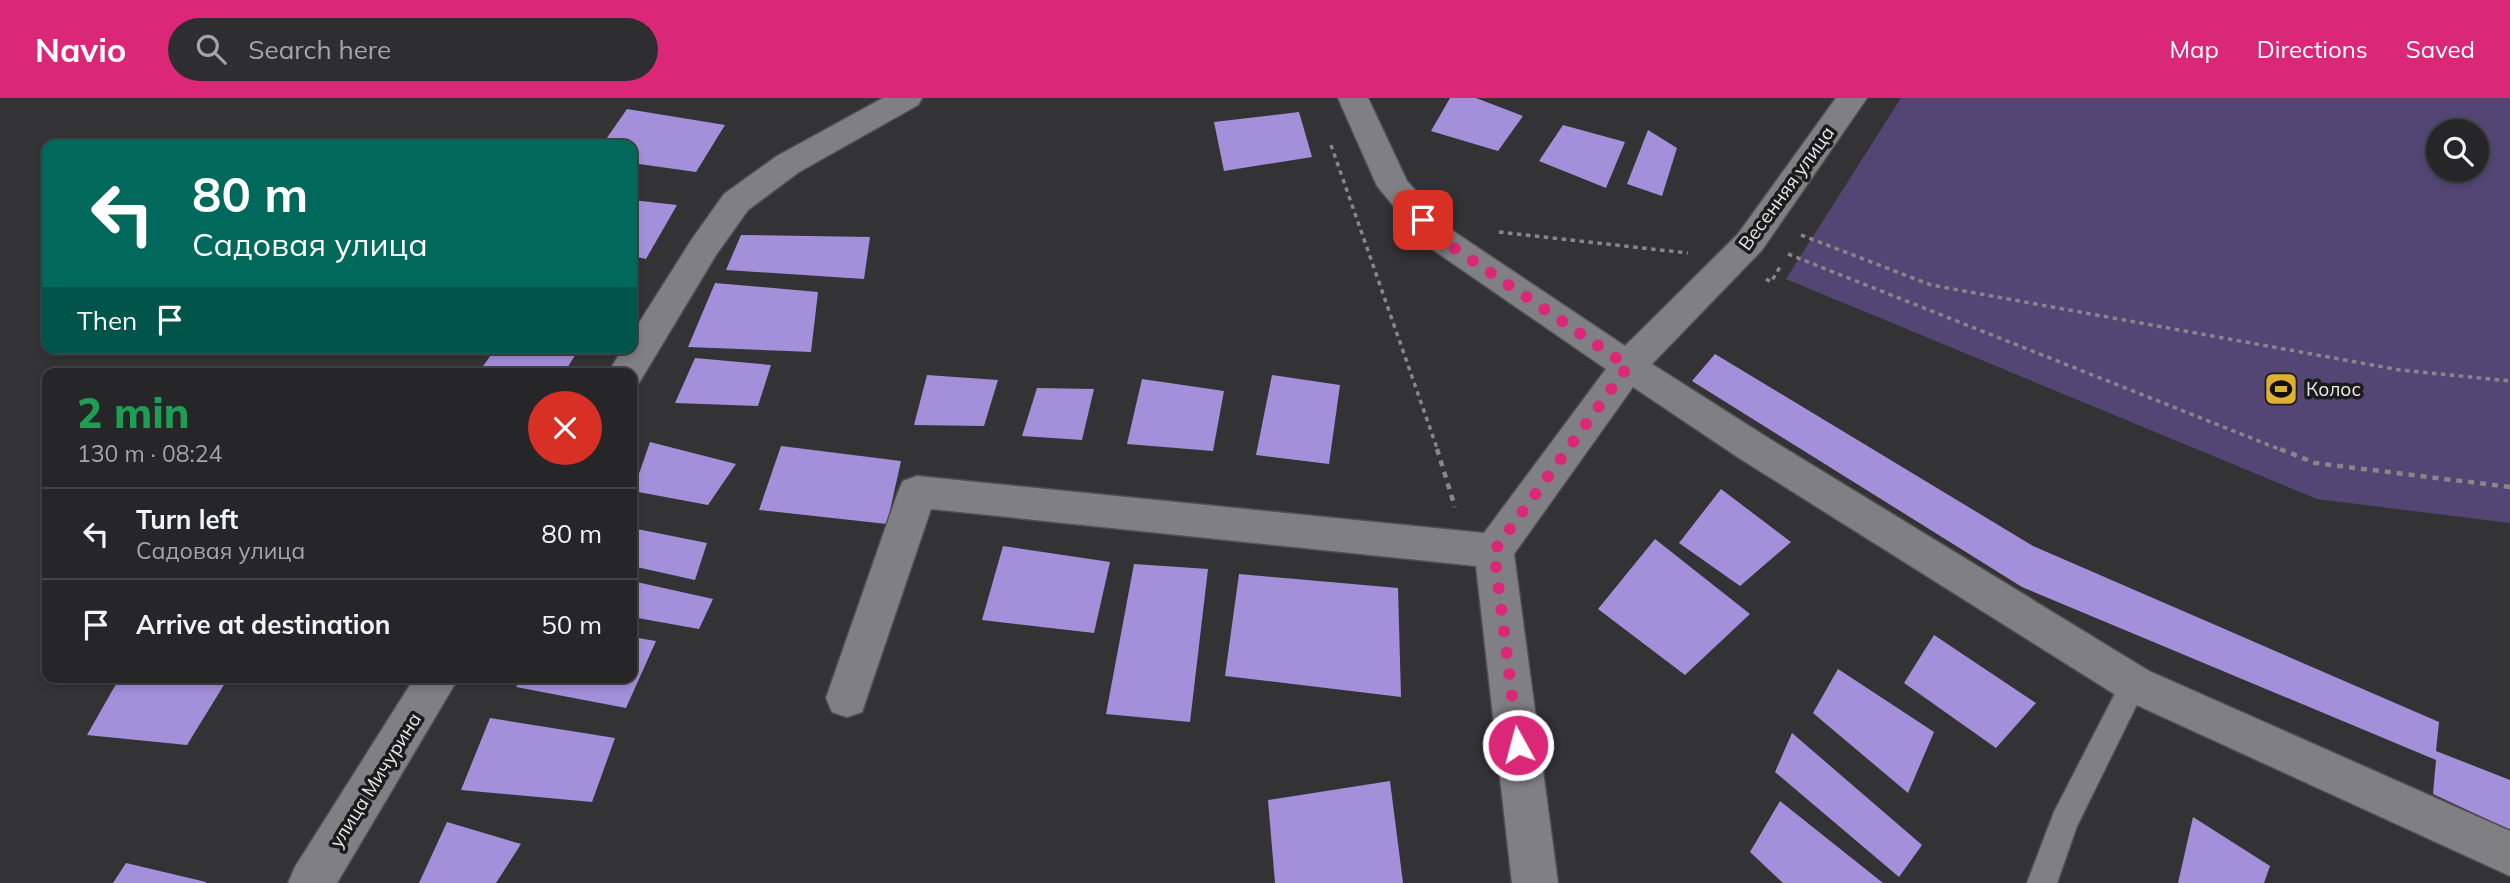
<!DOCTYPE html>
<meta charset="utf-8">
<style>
body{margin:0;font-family:Mulish,sans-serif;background:#2e2e30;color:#f1f3f6;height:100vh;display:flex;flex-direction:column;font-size:26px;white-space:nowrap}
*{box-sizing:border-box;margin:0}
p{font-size:23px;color:#a4a5a8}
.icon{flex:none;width:38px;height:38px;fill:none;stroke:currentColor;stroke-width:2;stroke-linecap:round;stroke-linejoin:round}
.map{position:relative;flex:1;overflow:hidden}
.sheet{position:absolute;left:42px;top:270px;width:595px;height:315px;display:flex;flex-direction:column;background:#262628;border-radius:14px;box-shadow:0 4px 10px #0003,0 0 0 2px #424345}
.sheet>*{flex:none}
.hud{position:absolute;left:42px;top:42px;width:595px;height:214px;border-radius:14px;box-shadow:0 4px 10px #0003,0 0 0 2px #424345;background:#00695c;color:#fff;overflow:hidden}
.tools{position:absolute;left:2426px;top:21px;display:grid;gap:14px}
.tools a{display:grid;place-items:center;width:63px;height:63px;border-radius:50%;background:#262628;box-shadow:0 4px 10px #0003,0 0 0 2px #424345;font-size:35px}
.pin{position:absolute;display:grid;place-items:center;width:60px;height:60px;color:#fff;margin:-30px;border-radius:14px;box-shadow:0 4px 10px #0006}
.me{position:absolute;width:77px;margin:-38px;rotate:353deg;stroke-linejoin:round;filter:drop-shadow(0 0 5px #0008)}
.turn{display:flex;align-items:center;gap:24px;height:147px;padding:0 35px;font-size:32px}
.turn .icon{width:91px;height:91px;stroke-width:2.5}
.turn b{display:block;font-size:49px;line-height:60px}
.then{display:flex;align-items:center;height:66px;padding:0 35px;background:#0003;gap:14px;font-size:26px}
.round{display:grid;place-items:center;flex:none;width:74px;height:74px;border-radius:37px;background:#2e2e30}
.head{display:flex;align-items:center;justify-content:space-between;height:119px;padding:0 35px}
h1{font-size:42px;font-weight:800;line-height:52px;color:#1e9e55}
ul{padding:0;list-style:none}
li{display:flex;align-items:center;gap:21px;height:91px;padding:0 35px;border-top:2px solid #424345}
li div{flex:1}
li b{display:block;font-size:26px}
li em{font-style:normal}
header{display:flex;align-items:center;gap:42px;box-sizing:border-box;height:98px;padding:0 35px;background:#db2777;color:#fff}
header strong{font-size:33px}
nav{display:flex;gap:38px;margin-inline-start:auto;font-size:24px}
.search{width:490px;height:63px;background:#2e2e30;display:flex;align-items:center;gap:18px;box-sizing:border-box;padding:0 24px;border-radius:38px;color:#a4a5a8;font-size:26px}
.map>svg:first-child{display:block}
.green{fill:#544674;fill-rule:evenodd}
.building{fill:#a490da}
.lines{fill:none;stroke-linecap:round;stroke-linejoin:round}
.service-casing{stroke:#515053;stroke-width:3}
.minor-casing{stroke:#515053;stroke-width:3}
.path-far1{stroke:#87878a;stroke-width:3.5;stroke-dasharray:4.5 4.5;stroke-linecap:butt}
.path{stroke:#87878a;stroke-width:4.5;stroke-dasharray:6 6;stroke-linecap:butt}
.service{fill:#807f83;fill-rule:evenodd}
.minor{fill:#807f83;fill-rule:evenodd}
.route{stroke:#db2777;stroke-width:12;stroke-dasharray:0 21.6}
.labels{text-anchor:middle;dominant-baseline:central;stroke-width:7;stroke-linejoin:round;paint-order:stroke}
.street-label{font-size:19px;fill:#e9e9eb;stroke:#1b1b1c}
.poi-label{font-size:19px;fill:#e9e9eb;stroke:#1b1b1c;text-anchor:start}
</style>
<header>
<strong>Navio</strong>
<div class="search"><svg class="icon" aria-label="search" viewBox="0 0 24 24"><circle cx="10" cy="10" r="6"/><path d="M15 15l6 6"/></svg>Search here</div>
<nav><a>Map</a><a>Directions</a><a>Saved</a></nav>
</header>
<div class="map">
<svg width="2510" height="785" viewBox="0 0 2510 785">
<rect width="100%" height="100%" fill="#333336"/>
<path class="green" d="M1901 0H2510V425L2317 401 1786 181ZM2438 33H2476V72H2438Z"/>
<g class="building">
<path d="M1450 0H1476L1523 18 1498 53 1431 33Z"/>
<path d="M627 11 725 27 696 74 632 65V47H602Z"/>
<path d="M1299 14 1312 59 1224 73 1214 24Z"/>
<path d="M1563 27 1625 44 1606 90 1539 63Z"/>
<path d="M1648 32 1677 50 1662 98 1627 86Z"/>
<path d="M632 102 677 107 646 161 632 158Z"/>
<path d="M741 137 870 139 864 181 726 172Z"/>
<path d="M715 185 818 194 811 254 688 249Z"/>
<path d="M496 250H572L579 251 564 275H478Z"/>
<path d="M1715 256 2033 448 2439 624 2436 653 2510 682V732L2433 696 2436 662 2022 489 1692 283Z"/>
<path d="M695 260 771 267 758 308 675 305Z"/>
<path d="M927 277 998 282 984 328 914 327Z"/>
<path d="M1272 277 1340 287 1329 366 1256 357Z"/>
<path d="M1142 281 1224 293 1213 353 1127 346Z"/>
<path d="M1037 290 1094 291 1082 342 1022 338Z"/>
<path d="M650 344 736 366 708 407 633 393Z"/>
<path d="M781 348 901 363 887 426 759 412Z"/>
<path d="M1721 391 1791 444 1740 488 1679 445Z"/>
<path d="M632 430 707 445 695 482 632 468Z"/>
<path d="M1655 441 1750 516 1685 577 1598 511Z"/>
<path d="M1003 448 1110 464 1094 535 982 522Z"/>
<path d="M1134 466 1208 471 1190 624 1106 616Z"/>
<path d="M1239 476 1398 490 1401 599 1225 578Z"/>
<path d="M632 483 713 501 699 531 632 519Z"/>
<path d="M1934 537 2036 605 1996 650 1904 585Z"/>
<path d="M632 539 656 543 626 610 516 589 523 579H632Z"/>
<path d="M1838 571 1934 634 1908 695 1813 615Z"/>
<path d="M120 579H221L227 582 187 647 87 637Z"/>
<path d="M490 620 615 640 592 704 461 692Z"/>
<path d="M1792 635 1922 747 1899 779 1775 674Z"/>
<path d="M1390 683 1403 785H1275L1268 702Z"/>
<path d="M1780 703 1883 785H1783L1750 754Z"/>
<path d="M2193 719 2270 768 2264 785H2178Z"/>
<path d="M447 724 521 746 496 785H419Z"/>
<path d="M126 765 206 784V785H113Z"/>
</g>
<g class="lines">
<defs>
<path id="service" d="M2134 574 2144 578 2147 586 2077 728 2057 785H2027L2054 714 2124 578Z"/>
<g id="minor">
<path d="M883 0H922L918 7 799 74 748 112 716 157 639 285 632 287V275H608L623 250H632V236L692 141 724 96 777 58Z"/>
<path d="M1338 0H1368L1407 83 1450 131 1625 248 1738 136 1836 0H1867L1762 152 1652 266 1765 338 2149 573 2510 733V778L2119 599 1739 360 1633 289 1514 456 1558 785H1512L1476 468 931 411 862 614 847 619 832 614 826 600 898 394 903 383 917 378 1484 435 1606 271 1426 147 1377 88Z"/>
<path d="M415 579H459L337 785H288L295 769Z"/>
</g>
</defs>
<use href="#service" class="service-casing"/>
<use href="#minor" class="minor-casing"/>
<g class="path-far1">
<path d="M1331 47 1438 353"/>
<path d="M1499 134 1688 155"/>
<path d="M1801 137 1931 187 2400 272 2510 283"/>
<path d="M1788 156 2284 353"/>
<path d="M1766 181 1771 184 1780 169"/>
</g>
<g class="path">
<path d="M1437 351 1455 409"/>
<path d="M2280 351 2315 365 2510 389"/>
</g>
<use href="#service" class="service"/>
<use href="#minor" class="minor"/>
</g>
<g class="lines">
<path class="route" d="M1423 122 1438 139 1628 268 1494 453 1518 647"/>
</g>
<defs>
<symbol id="stadium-square" viewBox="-11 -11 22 22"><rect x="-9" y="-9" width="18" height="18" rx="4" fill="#e0b034" stroke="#1b1b1c"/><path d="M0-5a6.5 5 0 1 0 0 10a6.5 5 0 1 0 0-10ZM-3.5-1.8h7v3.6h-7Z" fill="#111"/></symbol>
</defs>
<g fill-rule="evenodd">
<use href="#stadium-square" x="2262" y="272" width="38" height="38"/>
</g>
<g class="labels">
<g class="street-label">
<text transform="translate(1786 90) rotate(-54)">Весенняя улица</text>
<text transform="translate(375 682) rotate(-58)">улица Мичурина</text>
</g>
<g class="poi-label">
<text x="2306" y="291">Колос</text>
</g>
</g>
</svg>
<div class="tools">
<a><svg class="icon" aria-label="search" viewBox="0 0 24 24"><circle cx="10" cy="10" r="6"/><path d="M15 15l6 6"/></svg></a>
</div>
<div class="pin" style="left:1423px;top:122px;background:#d93025"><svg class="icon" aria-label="arrive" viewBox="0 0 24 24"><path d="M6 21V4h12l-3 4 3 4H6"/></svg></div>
<svg class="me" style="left:1518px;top:647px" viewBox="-20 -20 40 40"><circle r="17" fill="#db2777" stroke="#fff" stroke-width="3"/><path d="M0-11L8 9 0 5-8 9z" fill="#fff"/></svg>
<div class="hud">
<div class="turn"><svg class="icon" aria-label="left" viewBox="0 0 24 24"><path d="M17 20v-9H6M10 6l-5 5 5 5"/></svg><div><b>80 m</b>Садовая улица</div></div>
<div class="then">Then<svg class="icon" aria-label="arrive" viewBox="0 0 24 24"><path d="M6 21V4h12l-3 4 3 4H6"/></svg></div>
</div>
<section class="sheet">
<div class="head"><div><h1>2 min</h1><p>130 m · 08:24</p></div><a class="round" style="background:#d93025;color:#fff"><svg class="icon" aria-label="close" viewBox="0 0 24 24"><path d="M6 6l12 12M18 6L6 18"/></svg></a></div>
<ul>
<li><svg class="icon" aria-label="left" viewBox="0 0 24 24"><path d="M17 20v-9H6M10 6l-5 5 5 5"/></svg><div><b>Turn left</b><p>Садовая улица</p></div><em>80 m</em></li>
<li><svg class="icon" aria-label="arrive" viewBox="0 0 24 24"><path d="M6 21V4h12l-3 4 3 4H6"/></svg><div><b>Arrive at destination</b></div><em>50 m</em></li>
</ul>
</section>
</div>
